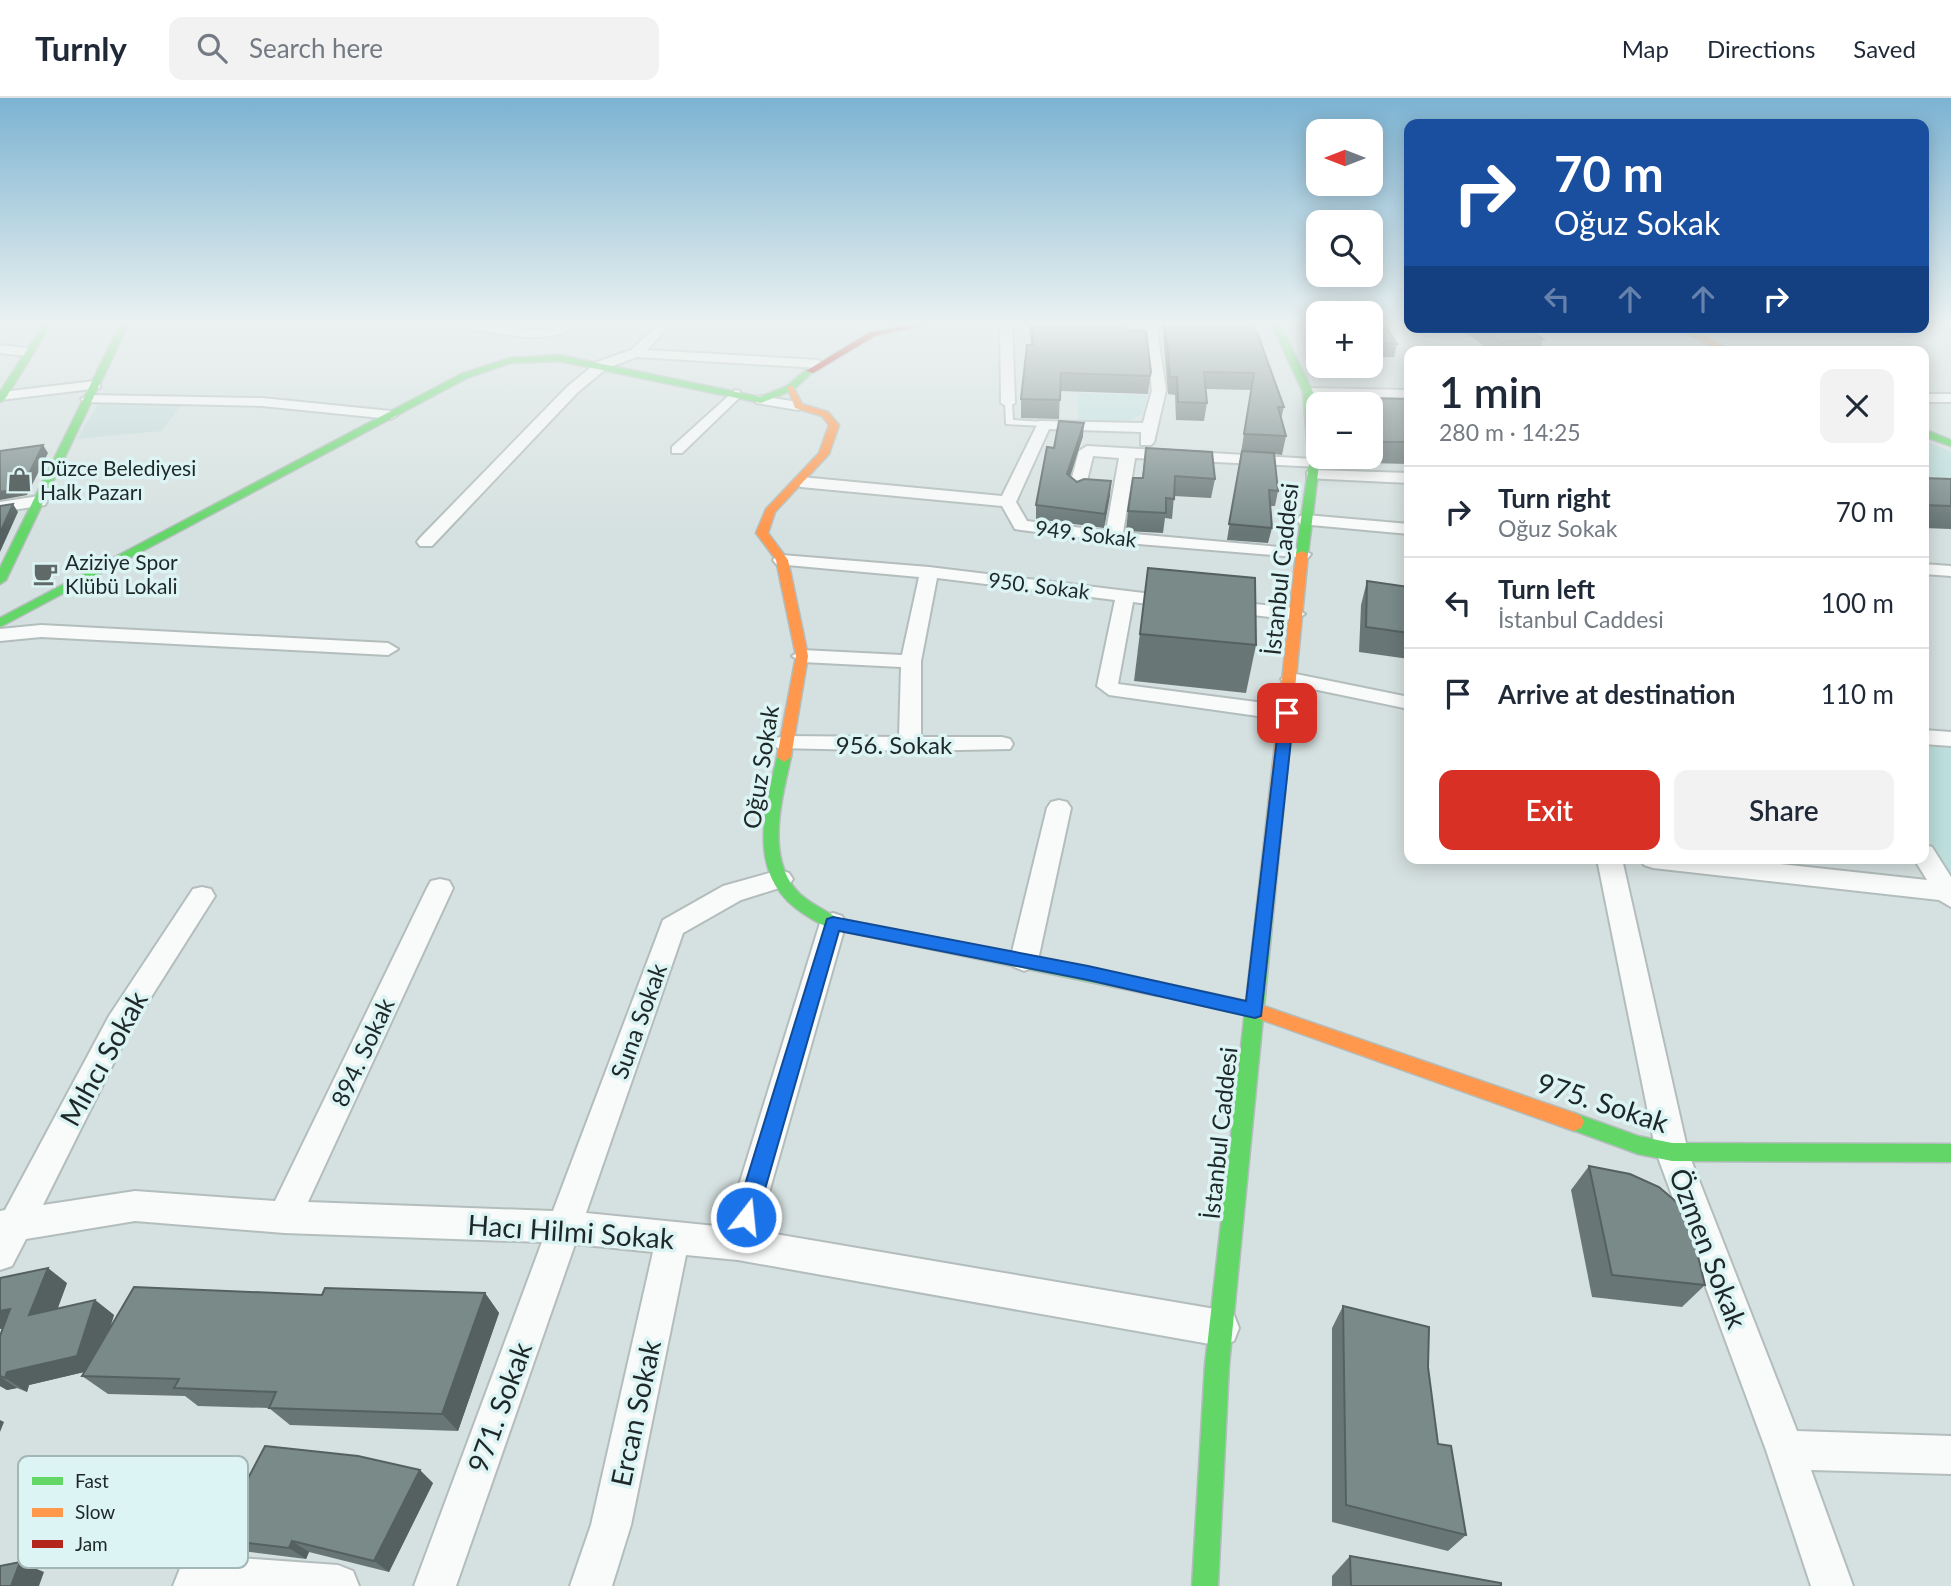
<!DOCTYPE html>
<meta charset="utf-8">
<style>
body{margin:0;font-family:Lato,sans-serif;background:#f2f2f3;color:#1f2937;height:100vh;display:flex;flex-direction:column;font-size:26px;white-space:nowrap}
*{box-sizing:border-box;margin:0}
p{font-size:23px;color:#747a83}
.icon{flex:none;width:38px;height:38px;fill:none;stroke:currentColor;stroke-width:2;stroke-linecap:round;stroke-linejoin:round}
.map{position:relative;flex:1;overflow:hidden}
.panel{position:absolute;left:1404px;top:248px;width:525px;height:518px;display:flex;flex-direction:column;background:#fff;border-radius:14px;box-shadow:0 4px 18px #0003}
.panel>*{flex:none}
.hud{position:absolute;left:1404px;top:21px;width:525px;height:214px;border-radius:14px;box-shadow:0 4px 18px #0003;background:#1a4fa0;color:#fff;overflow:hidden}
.needle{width:46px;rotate:270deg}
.controls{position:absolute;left:1306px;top:21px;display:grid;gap:14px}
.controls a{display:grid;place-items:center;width:77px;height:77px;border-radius:14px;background:#fff;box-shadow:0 4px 18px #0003;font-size:35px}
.pin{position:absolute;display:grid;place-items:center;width:60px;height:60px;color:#fff;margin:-30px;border-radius:14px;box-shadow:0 4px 10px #0006}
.me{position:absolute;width:77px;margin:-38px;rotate:16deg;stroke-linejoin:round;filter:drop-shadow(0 0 5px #0008)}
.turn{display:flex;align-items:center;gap:24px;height:147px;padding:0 35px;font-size:32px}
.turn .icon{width:91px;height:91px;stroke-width:2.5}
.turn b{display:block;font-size:49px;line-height:60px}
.lanes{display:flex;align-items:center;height:66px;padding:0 35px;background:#0003;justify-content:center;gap:35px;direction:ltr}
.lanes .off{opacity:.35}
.round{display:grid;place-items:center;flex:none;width:74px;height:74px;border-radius:14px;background:#f2f2f3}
.head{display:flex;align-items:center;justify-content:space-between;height:119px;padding:0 35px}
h1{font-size:42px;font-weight:600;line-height:52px}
.button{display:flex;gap:14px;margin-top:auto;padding:14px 35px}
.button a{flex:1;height:80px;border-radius:14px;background:#d93025;color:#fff;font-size:28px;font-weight:600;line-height:80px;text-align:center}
.button a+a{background:#f2f2f3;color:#1f2937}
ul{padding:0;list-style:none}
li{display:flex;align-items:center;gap:21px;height:91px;padding:0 35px;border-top:2px solid #e0e1e3}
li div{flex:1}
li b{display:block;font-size:26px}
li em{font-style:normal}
header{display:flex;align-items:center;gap:42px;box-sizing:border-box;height:98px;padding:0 35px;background:#fff;border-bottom:2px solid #e0e1e3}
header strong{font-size:33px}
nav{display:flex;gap:38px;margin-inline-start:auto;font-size:24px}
.search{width:490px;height:63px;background:#f2f2f3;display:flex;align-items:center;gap:18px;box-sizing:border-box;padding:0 24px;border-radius:14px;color:#747a83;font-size:26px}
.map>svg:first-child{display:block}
.built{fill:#c1d9d7}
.green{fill:#bcdedc}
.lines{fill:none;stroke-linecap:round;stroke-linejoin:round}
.lane-casing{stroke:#b3bdbc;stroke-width:4}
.street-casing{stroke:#b3bdbc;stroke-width:4}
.fast-casing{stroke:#b3bdbc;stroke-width:3}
.slow-casing{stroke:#b3bdbc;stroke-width:3}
.jam-casing{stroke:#b3bdbc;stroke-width:3}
.lane{fill:#f9fafa;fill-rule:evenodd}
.street{fill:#f9fafa;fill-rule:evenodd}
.fast{fill:#63d668;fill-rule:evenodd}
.slow{fill:#ff974d;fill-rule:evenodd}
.jam{fill:#b3261e;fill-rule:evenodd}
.wall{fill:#687776}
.shaded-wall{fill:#556160}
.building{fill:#798a89;stroke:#556160;stroke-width:2}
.route{fill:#1a73e8;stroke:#114b97;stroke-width:2}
.labels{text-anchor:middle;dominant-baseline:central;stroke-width:7;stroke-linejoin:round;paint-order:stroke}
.far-poi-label{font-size:21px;fill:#1f2828;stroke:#dcf4f3;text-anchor:start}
.far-street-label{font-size:21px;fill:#1f2828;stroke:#dcf4f3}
.street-label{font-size:24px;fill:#1f2828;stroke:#dcf4f3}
.near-street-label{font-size:28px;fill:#1f2828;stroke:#dcf4f3}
.key{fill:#dcf4f3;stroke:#a3b7b6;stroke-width:2}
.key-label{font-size:19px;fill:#1f2828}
</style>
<header>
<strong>Turnly</strong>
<div class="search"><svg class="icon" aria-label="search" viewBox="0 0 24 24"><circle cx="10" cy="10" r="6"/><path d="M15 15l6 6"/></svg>Search here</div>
<nav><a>Map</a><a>Directions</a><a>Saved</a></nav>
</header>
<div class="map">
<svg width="1951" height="1488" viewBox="0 0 1951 1488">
<rect width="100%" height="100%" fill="#d5e1e0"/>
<path class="built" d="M98 306H182L162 333 77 341Z"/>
<g class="green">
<path d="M1078 295 1147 297 1143 316C1123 329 1101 325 1078 322Z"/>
<path d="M1923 342 1951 354V383L1923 378Z"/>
<path d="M1923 647 1951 650V776L1923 734Z"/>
</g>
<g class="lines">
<defs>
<path id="lane" d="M1005 303 1012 305 1013 322 1044 324 1048 326 1044 328 1006 326Z"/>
<g id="street">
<path d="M42 225H70L64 229 43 230Z"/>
<path d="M451 225C481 223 510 232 540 232 554 233 564 224 577 225 553 252 491 233 457 229Z"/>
<path d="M660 225H673L647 252 818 262 825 266 818 270 637 259 607 270 577 295 432 448H420L417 444 420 440 567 289 597 264 631 252Z"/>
<path d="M1000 225H1012L1015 305 1008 309 1001 305Z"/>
<path d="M1144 225H1156L1166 292 1154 344 1151 347H1141V334L1049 331 1016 404 1027 423 1106 433 1119 360 1093 358 1085 391 1077 396 1071 394 1069 391 1079 353 1087 348 1314 361 1322 366 1320 369 1135 360 1123 435 1302 451 1311 456 1308 460 1114 444 1021 432 1015 431 1002 408 801 389 793 384 801 379 1002 398 1039 323 1143 325 1152 292Z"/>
<path d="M0 247 27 250 34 254 27 258 0 255Z"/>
<path d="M95 283 100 284V290L0 302 2 294Z"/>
<path d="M1308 290 1409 292V300L1303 297V291Z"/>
<path d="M735 292 740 293V299L682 355H672V349Z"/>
<rect x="1923" y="296" width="28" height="8"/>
<path d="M88 297 262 300 391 313 398 317 391 321 262 308 83 304 81 301Z"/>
<path d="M761 298 798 304 805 308 798 312 756 305V299Z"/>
<path d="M1313 372 1409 375V385L1307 380V374Z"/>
<path d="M39 398 47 403 45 407 0 414V404Z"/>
<path d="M1306 417 1409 426V436L1300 426 1297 422 1300 418Z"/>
<path d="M782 457 929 469 1185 500 1187 504 1178 510 1133 504 1118 586 1287 608 1298 615 1287 622 1109 597 1097 588 1115 502 937 480 921 563V639H1002L1010 641 1013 646 1010 651 910 653 777 650 774 645 777 640 785 638 899 639 901 569 802 564 792 558 802 552 902 557 919 479 776 466 773 462 776 458Z"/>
<path d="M1923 466 1951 468V478L1923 476Z"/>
<path d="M1225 503 1295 510 1305 516 1295 522 1218 513 1215 509Z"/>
<path d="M41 527 388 545 398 551 388 557 41 539 0 543V531Z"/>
<path d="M1291 575 1409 599V611L1284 585 1281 581Z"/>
<path d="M1923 632 1951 634V648L1923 646Z"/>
<path d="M1059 702 1067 704 1071 710 1038 862 1034 869 1024 873 1014 869 1010 862 1047 710 1051 704Z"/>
<path d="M1923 746 1932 749 1951 779V809L1939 802 1653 770 1644 767 1641 761H1735L1927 782 1914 761H1923Z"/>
<path d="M1597 761H1622L1688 1054 1797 1333 1951 1338V1376L1811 1372 1853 1488H1811L1766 1352 1656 1054Z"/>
<path d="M780 772 789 775 793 781 789 787 741 802 683 835 586 1115 726 1129 820 825 824 818 833 815 842 818 846 825 758 1133 1221 1212 1234 1217 1239 1230 1234 1243 1221 1248 738 1162 686 1157 631 1427 612 1488H570L591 1427 653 1154 575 1146 456 1488H414L542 1144 284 1135 135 1123 26 1141 12 1168 0 1172V1113L5 1112 109 918 193 791 202 789 211 791 215 798 129 934 43 1107 135 1093 275 1103 427 790 431 783 440 781 449 783 453 790 308 1104 553 1113 663 822 723 788Z"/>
<path d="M198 1457 338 1467 353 1473 359 1488H173L183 1463Z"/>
</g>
<g id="fast">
<path d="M44 225H52L5 301 0 304V294Z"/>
<path d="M121 225H129L6 482 0 486V470Z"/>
<path d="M1271 225H1279L1313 294 1319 366 1308 456 1302 459 1296 456 1309 366 1303 294Z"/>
<path d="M559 257 760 299 787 288 807 271 814 273 793 292 761 305 559 263 510 265 467 280 0 529V520L461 276 510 260Z"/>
<path d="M1923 331 1951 342V348L1923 338Z"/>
<path d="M784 654 791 659C782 701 764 761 800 796 811 806 825 812 837 820L1158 884 1164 886 1167 891 1164 896 1158 898 833 831C823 828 813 822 804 816 746 779 764 715 777 659Z"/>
<path d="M1272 740 1280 745 1229 1267 1218 1488H1192L1205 1267 1264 745Z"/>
<path d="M1574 1015 1638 1038 1672 1045 1951 1046V1064L1672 1063 1638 1056 1567 1030 1564 1024 1567 1018Z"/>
</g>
<g id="slow">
<path d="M1674 229H1685L1734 254H1723Z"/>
<path d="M787 288H793L802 306 828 314 839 327 829 356 775 414 768 435 788 462 808 558 791 659 784 664 777 659 796 558 776 462 756 435 766 411 819 355 829 327 822 318 795 310Z"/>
<path d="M1302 453 1308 456 1280 745 1272 750 1264 745 1296 456Z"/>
<path d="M1158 884 1255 905 1574 1015 1581 1018 1584 1024 1581 1030 1574 1033 1254 919 1152 896 1149 891 1152 886Z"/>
</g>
<path id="jam" d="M920 225H935L875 238 813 275 806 273 870 234Z"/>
</defs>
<use href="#lane" class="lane-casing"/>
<use href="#street" class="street-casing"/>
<use href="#fast" class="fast-casing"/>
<use href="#slow" class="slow-casing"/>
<use href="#jam" class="jam-casing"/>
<use href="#lane" class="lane"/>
<use href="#street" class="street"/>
<use href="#fast" class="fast"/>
<use href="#slow" class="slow"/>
<use href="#jam" class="jam"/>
</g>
<g class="wall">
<path d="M1029 225H1123L1125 232 1151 274 1148 296 1060 293 1059 321 1021 320V301L1031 247Z"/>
<path d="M1162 225H1251L1284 309 1281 321 1286 338 1282 357 1274 356 1278 393 1275 408H1270L1272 430 1268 445 1227 442 1251 292 1206 291 1207 305 1204 323 1176 322 1175 297 1168 296Z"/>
<path d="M1311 225H1318V246L1310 230Z"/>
<path d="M1370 225 1397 246 1394 259H1370Z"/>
<path d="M1461 229H1525L1543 241 1539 254H1492L1461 231Z"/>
<path d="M1364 300 1409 301V366L1368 365 1365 359H1370V306H1363Z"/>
<path d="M1083 338 1070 379 1077 384 1111 383 1104 430 1036 421V407L1054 350Z"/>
<path d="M1146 350 1215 381 1211 400 1174 398 1172 421 1165 420 1163 435 1126 433 1128 413 1142 380Z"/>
<path d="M1923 380 1951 381V431L1923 430Z"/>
<path d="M1148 470 1256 547 1246 595 1134 583Z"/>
<path d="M1367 483 1409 489V561L1359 554 1361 507Z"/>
<path d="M1589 1068 1705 1187 1682 1209 1592 1199 1571 1092Z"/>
<path d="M67 1185 57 1211 95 1202 114 1217 109 1232 322 1197 485 1195 499 1215 458 1333 290 1327 269 1310 198 1308 185 1298 108 1296 82 1278 84 1274 29 1287 27 1294 17 1290 7 1292 0 1288V1238L3 1231H0Z"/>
<path d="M1343 1208 1428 1269 1438 1346 1466 1437 1448 1453 1332 1424V1230Z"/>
<path d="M433 1385 389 1474 309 1454 306 1461 235 1452 216 1441Z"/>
<path d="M1350 1458 1501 1488H1332V1478Z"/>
</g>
<g class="shaded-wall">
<path d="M1084 325 1083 338 1066 390 1067 376Z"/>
<path d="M43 347 48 355 27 397 0 402V394Z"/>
<path d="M1111 383 1110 398 1104 430 1105 416Z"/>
<path d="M13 406 18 414 0 454V435Z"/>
<path d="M48 1170 67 1185 50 1232 29 1217Z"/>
<path d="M485 1195 499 1215 458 1333 442 1316Z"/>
<path d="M95 1202 114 1217 97 1271 29 1287 27 1294 5 1280 7 1274Z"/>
<path d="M10 1211 31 1225 0 1231V1213Z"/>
<path d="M0 1279 17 1290 7 1292 0 1288Z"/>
<path d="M0 1322 4 1324 0 1334Z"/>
<path d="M420 1372 433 1385 389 1474 374 1463Z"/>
<path d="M292 1443 309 1454 306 1461 289 1450Z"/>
<path d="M20 1464 44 1474 39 1488H11Z"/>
</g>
<g class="building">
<path d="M1031 225H1123L1125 232 1146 233 1151 274 1150 278 1061 275 1060 302 1021 301 1027 247H1033Z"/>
<path d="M1165 225H1251L1258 237 1284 309H1278L1286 338 1244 336 1254 275 1204 274 1207 305 1178 304 1177 279H1170Z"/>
<path d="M1370 225H1383L1397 246 1370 245Z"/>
<path d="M1480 229H1525L1543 241 1501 244Z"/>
<path d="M1364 300 1409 301V344H1374L1370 336V324H1377L1370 311V306H1368Z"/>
<path d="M1059 323 1084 325 1067 376 1077 384 1084 381 1111 383 1105 416 1036 407 1047 349 1054 350Z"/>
<path d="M43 347 22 390 0 394V353Z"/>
<path d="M1146 350 1212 354 1215 381 1175 378 1174 401 1166 400V415L1128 413 1133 380H1143Z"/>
<path d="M1242 353 1274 355 1278 393 1269 392 1272 430 1229 426Z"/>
<path d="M1923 380 1951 381V408L1923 407Z"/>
<path d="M13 406 0 435V408Z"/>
<path d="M1148 470 1255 480 1256 547 1140 536Z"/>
<path d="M1367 483 1409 489V535L1366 529Z"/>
<path d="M1589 1068 1630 1076 1659 1089 1687 1113 1705 1187 1612 1177Z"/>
<path d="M48 1170 29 1217 95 1202 77 1258 7 1274 5 1280 0 1278V1238L10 1211 0 1213V1180Z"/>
<path d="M134 1189 322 1197 325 1190 485 1195 442 1316 269 1310 276 1294 174 1290 179 1281 82 1278Z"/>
<path d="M1343 1208 1429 1229 1428 1269 1438 1346 1451 1348 1466 1437 1346 1407Z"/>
<path d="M265 1348 358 1358 420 1372 374 1463 292 1443 289 1450 216 1441Z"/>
<path d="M1350 1458 1501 1485V1488H1351Z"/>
<path d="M20 1464 11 1488H0V1468Z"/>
</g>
<linearGradient id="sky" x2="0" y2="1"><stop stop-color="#7cb3d2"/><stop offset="0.52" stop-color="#ecf2f1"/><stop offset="1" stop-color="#ecf2f1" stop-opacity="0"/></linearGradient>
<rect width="1951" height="433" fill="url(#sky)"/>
<path class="route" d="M1287 611 1294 615 1261 918 1255 920 1088 882 839 833 757 1119 754 1126 746 1129 738 1126 735 1119 827 821 833 819 1088 868 1246 903 1280 615Z"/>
<defs>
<symbol id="shop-bare" viewBox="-9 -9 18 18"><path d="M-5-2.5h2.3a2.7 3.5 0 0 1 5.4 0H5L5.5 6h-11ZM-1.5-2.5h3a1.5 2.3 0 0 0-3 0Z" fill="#5f6968" stroke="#dcf4f3" stroke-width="2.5" paint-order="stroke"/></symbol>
<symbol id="cafe-bare" viewBox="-9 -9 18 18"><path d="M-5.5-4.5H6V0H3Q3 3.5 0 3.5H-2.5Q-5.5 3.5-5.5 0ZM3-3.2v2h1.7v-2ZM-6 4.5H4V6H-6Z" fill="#5f6968" stroke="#dcf4f3" stroke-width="2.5" paint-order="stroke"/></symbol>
</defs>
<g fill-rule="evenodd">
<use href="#shop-bare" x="2" y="364" width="35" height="35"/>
<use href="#cafe-bare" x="28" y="458" width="35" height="35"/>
</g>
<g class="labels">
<g class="far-poi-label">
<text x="40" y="369">Düzce Belediyesi<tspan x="40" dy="24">Halk Pazarı</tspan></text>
<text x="65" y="463">Aziziye Spor<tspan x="65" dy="24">Klübü Lokali</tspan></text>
</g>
<g class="far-street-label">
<text transform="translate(1086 435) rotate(7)">949. Sokak</text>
<text transform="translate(1039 487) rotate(7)">950. Sokak</text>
</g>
<g class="street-label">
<text transform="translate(1280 471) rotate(-84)">İstanbul Caddesi</text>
<text x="894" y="646">956. Sokak</text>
<text transform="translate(760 669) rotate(-81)">Oğuz Sokak</text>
<text transform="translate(638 923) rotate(-70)">Suna Sokak</text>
<text transform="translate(362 954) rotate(-65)">894. Sokak</text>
<text transform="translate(1219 1035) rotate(-84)">İstanbul Caddesi</text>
</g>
<g class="near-street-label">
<text transform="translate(103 960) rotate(-61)">Mıhcı Sokak</text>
<text transform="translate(1603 1004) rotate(18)">975. Sokak</text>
<text transform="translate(571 1133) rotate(4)">Hacı Hilmi Sokak</text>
<text transform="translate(1709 1150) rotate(69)">Özmen Sokak</text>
<text transform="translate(499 1309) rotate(-70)">971. Sokak</text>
<text transform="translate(635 1315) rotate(-78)">Ercan Sokak</text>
</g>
</g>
<rect x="18" y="1358" width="230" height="112" rx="10" class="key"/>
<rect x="32" y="1379" width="31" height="8" fill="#63d668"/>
<rect x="32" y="1410" width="31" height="9" fill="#ff974d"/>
<rect x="32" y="1442" width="31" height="8" fill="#b3261e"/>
<g class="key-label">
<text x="75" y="1390">Fast</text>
<text x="75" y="1421">Slow</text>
<text x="75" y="1453">Jam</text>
</g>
</svg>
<div class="controls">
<a><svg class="needle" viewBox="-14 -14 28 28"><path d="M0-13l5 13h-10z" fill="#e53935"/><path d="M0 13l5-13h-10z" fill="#747a83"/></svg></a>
<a><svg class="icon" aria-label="search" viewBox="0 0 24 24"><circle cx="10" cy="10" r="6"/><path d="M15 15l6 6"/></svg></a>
<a>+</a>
<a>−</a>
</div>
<div class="pin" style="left:1287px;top:615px;background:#d93025"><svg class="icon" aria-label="arrive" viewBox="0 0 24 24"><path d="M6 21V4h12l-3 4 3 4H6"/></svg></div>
<svg class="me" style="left:746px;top:1119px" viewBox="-20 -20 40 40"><circle r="17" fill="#1a73e8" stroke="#fff" stroke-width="3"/><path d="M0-11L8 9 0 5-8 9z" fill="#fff"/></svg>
<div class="hud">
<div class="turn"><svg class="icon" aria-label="right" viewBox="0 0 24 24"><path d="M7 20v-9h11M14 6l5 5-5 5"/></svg><div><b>70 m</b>Oğuz Sokak</div></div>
<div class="lanes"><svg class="icon off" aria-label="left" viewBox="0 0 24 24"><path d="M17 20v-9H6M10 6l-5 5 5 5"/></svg><svg class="icon off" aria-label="ahead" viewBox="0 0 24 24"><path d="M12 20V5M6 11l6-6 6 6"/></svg><svg class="icon off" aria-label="ahead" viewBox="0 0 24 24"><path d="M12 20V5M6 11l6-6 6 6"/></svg><svg class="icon" aria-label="right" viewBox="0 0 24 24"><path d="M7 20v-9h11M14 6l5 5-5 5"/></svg></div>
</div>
<section class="panel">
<div class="head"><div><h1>1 min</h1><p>280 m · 14:25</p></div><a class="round"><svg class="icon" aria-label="close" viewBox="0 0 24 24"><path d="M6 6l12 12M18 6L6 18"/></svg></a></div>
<ul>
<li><svg class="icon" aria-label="right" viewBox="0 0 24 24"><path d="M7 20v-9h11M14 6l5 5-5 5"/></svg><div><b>Turn right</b><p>Oğuz Sokak</p></div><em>70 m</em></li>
<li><svg class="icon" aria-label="left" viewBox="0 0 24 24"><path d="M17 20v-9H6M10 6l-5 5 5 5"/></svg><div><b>Turn left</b><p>İstanbul Caddesi</p></div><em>100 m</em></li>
<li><svg class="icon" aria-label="arrive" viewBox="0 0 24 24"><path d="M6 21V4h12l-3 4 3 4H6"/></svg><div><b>Arrive at destination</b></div><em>110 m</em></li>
</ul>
<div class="button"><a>Exit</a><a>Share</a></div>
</section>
</div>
